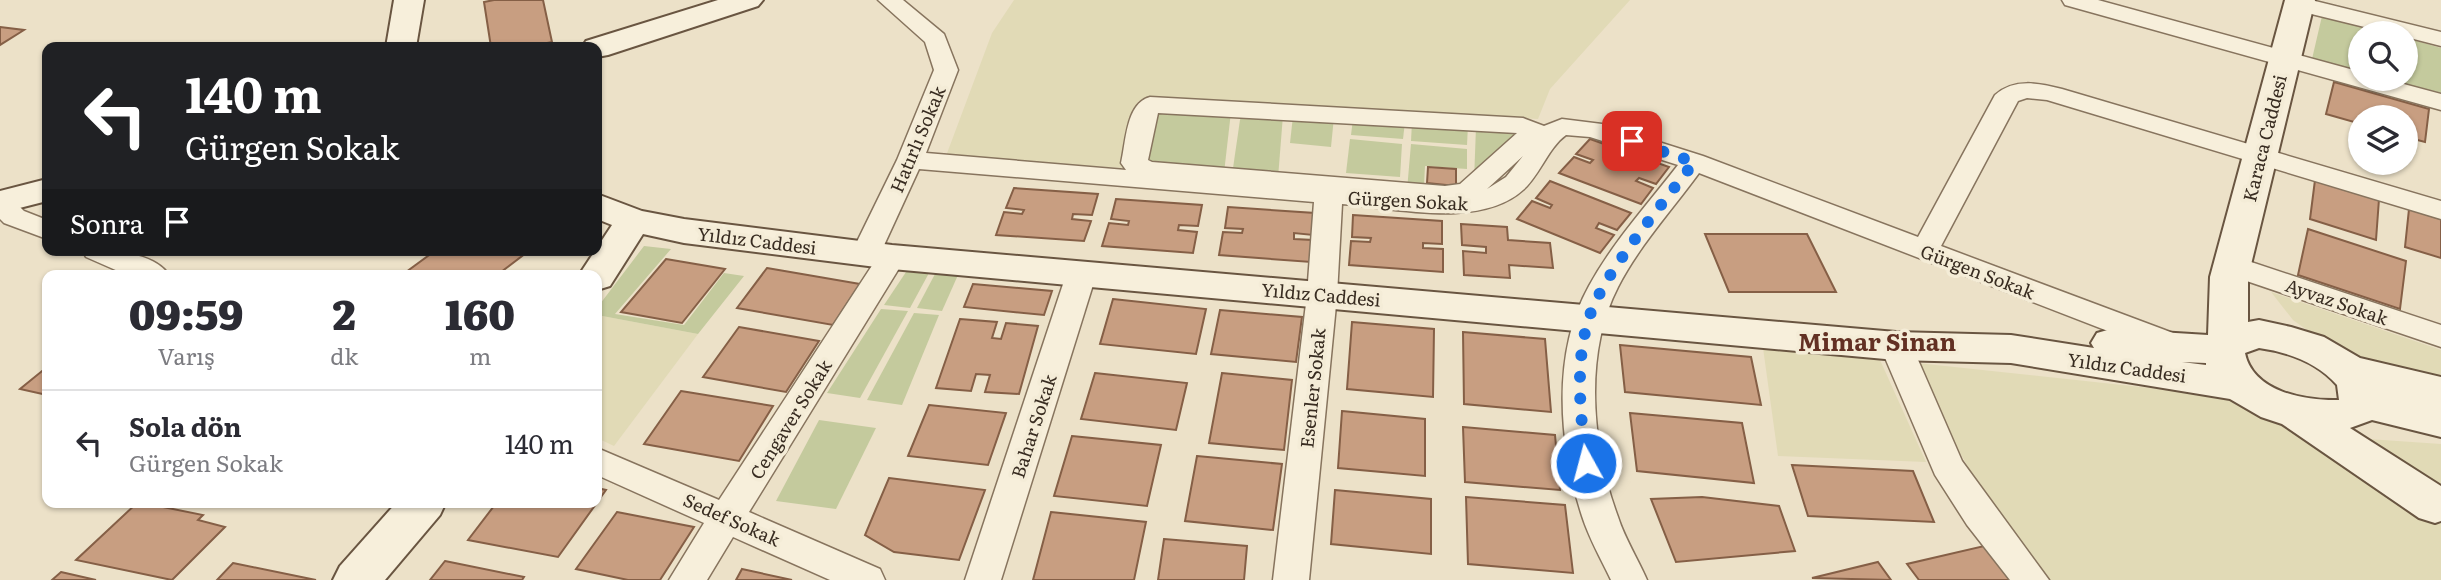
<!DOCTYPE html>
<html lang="tr">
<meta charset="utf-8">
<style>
body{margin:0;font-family:Literata,serif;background:#f2f2f3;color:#2b2b33;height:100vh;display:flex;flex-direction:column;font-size:26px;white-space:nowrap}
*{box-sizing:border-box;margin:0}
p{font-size:23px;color:#7c7c81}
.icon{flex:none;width:38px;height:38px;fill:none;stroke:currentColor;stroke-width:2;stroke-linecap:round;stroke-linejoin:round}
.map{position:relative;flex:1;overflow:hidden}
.side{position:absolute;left:42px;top:270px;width:560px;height:238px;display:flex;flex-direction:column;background:#fff;border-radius:14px;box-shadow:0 2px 5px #0004}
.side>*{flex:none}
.hud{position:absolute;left:42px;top:42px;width:560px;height:214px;border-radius:14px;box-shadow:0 2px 5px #0004;background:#202124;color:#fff;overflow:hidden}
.controls{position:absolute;left:2348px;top:21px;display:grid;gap:14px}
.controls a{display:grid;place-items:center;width:70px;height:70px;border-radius:50%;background:#fff;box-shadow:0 2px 5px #0004;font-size:35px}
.pin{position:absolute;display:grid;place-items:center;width:60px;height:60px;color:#fff;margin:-30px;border-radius:14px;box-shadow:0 4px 10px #0006}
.me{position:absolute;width:77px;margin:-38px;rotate:353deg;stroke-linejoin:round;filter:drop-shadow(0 0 5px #0008)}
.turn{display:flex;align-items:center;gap:24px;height:147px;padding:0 28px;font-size:32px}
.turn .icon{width:91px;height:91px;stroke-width:2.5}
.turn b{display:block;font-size:49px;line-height:60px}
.then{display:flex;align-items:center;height:66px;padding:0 28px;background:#0003;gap:14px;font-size:26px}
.eta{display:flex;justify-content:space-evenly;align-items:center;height:119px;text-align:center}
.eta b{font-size:42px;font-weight:800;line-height:49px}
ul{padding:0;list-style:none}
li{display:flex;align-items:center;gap:21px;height:105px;padding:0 28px;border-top:2px solid #e1e1e2}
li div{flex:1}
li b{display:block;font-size:26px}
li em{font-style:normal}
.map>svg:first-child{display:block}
.farmland{fill:#e1dab6}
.green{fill:#c4ca9d}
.building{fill:#c89e81;stroke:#855f46;stroke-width:2}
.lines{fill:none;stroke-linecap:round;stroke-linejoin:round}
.street-casing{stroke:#87745e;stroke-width:3}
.secondary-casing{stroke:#695541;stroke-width:4}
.street{fill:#f7efdb;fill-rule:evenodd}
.secondary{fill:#f7efdb;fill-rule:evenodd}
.route{stroke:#1a73e8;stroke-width:12;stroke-dasharray:0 21.6}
.labels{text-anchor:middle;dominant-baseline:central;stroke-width:7;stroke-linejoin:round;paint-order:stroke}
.street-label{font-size:18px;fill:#382c21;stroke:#f4ecd7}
.district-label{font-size:24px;font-weight:bold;fill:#623023;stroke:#f4ecd7}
</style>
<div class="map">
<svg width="2441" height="580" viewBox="0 0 2441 580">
<rect width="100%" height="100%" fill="#ece1c8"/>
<g class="farmland">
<path d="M1014 0H1630L1550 89 1538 119 1138 101 1123 168 946 156 992 33Z"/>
<path d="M2271 292 2441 350V383L2363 360 2314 335 2293 320Z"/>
<path d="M597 315 698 334 614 446 597 438Z"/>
<path d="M1763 348 1880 360 1926 462 1778 456Z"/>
<path d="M1917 363 2215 395 2270 414 2310 435 2441 444V580H2049L1982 492 1950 435Z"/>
</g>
<g class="green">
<path d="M2322 16 2387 33H2361V72L2312 59Z"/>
<path d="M2406 38 2441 48V93L2387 79H2406Z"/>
<path d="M1151 108 1231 112 1224 173 1145 162Z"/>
<path d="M1241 113 1283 115 1278 178 1232 175Z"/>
<path d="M1293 116 1334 117 1331 147 1290 143Z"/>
<path d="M1353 119 1405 122 1403 139 1351 135Z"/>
<path d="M1412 122 1468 125 1467 145 1411 141Z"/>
<path d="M1476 127 1527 129 1474 181Z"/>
<path d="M1350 139 1402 144 1400 177 1346 173Z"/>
<path d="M1411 144 1467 149V169L1425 166 1424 185 1407 190Z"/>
<path d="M644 246 671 249 615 314 684 325 724 273 744 276 698 334 597 315V308Z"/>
<path d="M906 272 929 273 910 308 884 305Z"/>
<path d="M935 274 958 275 942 311 917 308Z"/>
<path d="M881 309 908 311 860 398 827 393Z"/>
<path d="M914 313 939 315 902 405 867 400Z"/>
<path d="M819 420 876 428 836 509 776 501Z"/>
</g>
<g class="building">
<path d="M494 0H543L552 42 528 47H491L484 2Z"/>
<path d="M0 27 24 30 0 45Z"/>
<path d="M2334 82 2429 109 2425 142 2406 137V117H2361V124L2326 114Z"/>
<path d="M1590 139 1669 167 1656 184 1639 178 1636 181 1653 188 1641 204 1559 173 1574 157 1590 163 1593 160 1576 154Z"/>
<path d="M1428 167 1456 169V186L1427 183Z"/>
<path d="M2315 180 2379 199 2376 240 2310 219Z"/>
<path d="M1550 181 1631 213 1617 230 1599 223 1596 228 1614 235 1600 253 1517 219 1532 201 1550 208 1552 205 1536 198Z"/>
<path d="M1014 188 1098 194 1092 215 1073 214 1072 219 1091 221 1084 241 996 235 1004 212 1022 214 1024 210 1006 208Z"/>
<path d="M1116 199 1202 205 1198 226 1179 225 1178 230 1197 232 1193 253 1102 246 1109 223 1128 225 1129 221 1111 219Z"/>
<path d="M1228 207 1315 213 1313 235 1294 233V239L1313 240 1311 262 1219 255 1223 232 1242 233 1243 229 1225 228Z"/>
<path d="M2409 209 2441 219V258L2405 247Z"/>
<path d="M1353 215 1442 221V244L1423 243V248L1443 249V272L1349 265 1351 241 1370 242 1371 238 1352 237Z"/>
<path d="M1461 224 1507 227 1508 240 1550 243 1553 268 1509 265 1510 278 1464 275 1463 251 1486 253V247L1462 245Z"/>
<path d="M2308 229 2406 261 2400 309 2298 275Z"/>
<path d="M1705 234H1807L1836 292H1729Z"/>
<path d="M436 250H530L497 275H402Z"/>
<path d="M666 259 725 269 682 323 621 312Z"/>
<path d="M767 268 860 284 833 325 737 308Z"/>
<path d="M973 284 1052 291 1044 315 964 307Z"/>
<path d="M1113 299 1206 309 1196 354 1100 344Z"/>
<path d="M1220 310 1302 317 1296 362 1211 354Z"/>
<path d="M960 319 997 322 992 338 1001 339 1006 323 1038 326 1019 394 985 392 990 375 976 374 971 391 936 388Z"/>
<path d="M1352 322 1434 329 1433 397 1347 389Z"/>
<path d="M739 327 819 341 786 392 703 377Z"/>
<path d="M1463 332 1545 339 1551 412 1464 404Z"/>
<path d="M1620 345 1751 357 1761 405 1625 392Z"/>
<path d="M47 367V395L20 389Z"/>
<path d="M1095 373 1187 383 1176 430 1081 419Z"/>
<path d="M1222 373 1292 380 1284 450 1209 443Z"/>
<path d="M681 391 773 406 739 461 644 444Z"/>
<path d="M929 405 1006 413 988 465 908 456Z"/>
<path d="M1342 411 1425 419V476L1338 468Z"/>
<path d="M1630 413 1742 423 1754 483 1637 471Z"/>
<path d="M1463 427 1555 435 1560 490 1465 482Z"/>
<path d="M1072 436 1161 445 1147 506 1054 496Z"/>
<path d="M1197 456 1282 464 1273 530 1185 521Z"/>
<path d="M1792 465 1913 471 1934 522 1808 516Z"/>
<path d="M889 478 985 490 959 560 894 552 865 535Z"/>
<path d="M597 488 606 490 558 557 468 540 497 502H597Z"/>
<path d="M1335 490 1431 499V554L1331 544Z"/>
<path d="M1466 497 1565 505 1573 573 1468 564Z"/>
<path d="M1702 497 1779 506 1795 551 1676 562 1651 499Z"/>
<path d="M138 502 203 515 198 520 225 527 172 580 76 560Z"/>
<path d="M617 512 694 527 660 580H628L576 569Z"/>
<path d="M1051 512 1146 522 1134 580H1033Z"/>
<path d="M1164 539 1247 546 1244 580H1158Z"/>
<path d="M1984 546 2011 580H1919L1907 564Z"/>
<path d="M445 561 524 577 522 580H430Z"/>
<path d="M1878 562 1891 580 1812 578Z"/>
<path d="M233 563 316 580H217Z"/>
<path d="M742 569 792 580H736Z"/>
<path d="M61 572 96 580H52Z"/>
</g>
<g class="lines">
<defs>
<g id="street">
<path d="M878 0H903L944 34 958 70 926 153 1126 170 1121 163C1126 142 1126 103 1150 97L1523 118 1544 126 1562 119 1602 124 1703 156 1918 237 1995 95C2014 78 2039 83 2062 89L2441 201V219L2047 100 2027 98 2018 101 1941 246 2181 336 2186 344 2181 352 2170 355 1699 173C1672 210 1639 246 1618 287 1583 355 1592 447 1618 517 1625 539 1638 559 1647 580H1611C1601 559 1589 538 1582 516 1559 445 1551 354 1589 286 1613 242 1647 205 1678 165L1590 137 1566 135C1548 148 1540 175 1523 190 1480 229 1395 208 1342 204L1337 295 1309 580H1273L1307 295 1314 202 919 169 880 254 892 248 902 250 906 257 749 512 880 569 885 580H830L733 537 707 580H669L704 523 597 475V448L719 500 875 261 865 263 855 261 851 254 897 160 934 70 925 42ZM1158 113 1517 133 1460 184 1445 186 1152 162 1148 160ZM1523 156 1506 177 1487 189Z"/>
<path d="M2062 0H2098L2361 72V79H2385L2441 94V110L2065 5Z"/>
<path d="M2290 0H2311L2441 32V46L2406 37V33H2389L2291 9 2288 4Z"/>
<path d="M0 194 10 197 24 211 47 220V239L4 223 0 219Z"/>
<path d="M82 250C107 250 153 251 169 275H127L86 257Z"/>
<path d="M2233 256 2441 325V347L2223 273 2218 266 2223 259Z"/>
<path d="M1082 262 1092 265 1097 272 1001 580H965L1067 272 1072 265Z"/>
<path d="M1896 335 1907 338 1912 346 1962 461 2049 580H2010L1967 525 1935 475 1880 346 1885 338Z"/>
</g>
<g id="secondary">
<path d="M394 0H424L416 47H386Z"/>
<path d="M718 0H763L758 6 608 55 597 57V47H582L586 41Z"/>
<path d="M2285 0H2315L2248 277V322L2259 320 2291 327 2324 337 2360 358 2441 377V437L2372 420 2350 428 2441 486V521L2435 523 2419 518 2282 424 2261 417 2230 399 2011 363 1896 360 892 269 684 243 643 234 610 286 597 290V275H579L612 225 597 219V194L642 211 684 219 892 245 1896 332 2011 335 2094 348 2091 343 2097 333 2111 329 2208 335 2210 277ZM2259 348C2288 352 2318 363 2337 385L2339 400C2305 401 2253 392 2245 353ZM2182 362 2206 363V365Z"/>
<path d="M47 179V201L0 213V191Z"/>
<path d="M397 502H446L440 515 385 580H333L340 566Z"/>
</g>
</defs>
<use href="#street" class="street-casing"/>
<use href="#secondary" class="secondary-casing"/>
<use href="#street" class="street"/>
<use href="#secondary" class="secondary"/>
</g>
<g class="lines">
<path class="route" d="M1586 463C1581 417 1574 364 1589 318 1603 273 1664 203 1694 162L1632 141"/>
</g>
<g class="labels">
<g class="street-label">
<text transform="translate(2264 138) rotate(-76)">Karaca Caddesi</text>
<text transform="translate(917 139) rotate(-67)">Hatırlı Sokak</text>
<text transform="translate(1408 200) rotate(3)">Gürgen Sokak</text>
<text transform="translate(757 240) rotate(7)">Yıldız Caddesi</text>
<text transform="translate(1978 271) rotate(21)">Gürgen Sokak</text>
<text transform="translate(1321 294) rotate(5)">Yıldız Caddesi</text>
<text transform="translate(2337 301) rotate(19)">Ayvaz Sokak</text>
<text transform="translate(2127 367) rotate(8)">Yıldız Caddesi</text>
<text transform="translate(1312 388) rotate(-84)">Esenler Sokak</text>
<text transform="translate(790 419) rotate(-58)">Cengaver Sokak</text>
<text transform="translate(1033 426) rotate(-72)">Bahar Sokak</text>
<text transform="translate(732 519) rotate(24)">Sedef Sokak</text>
</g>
<g class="district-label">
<text x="1877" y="340">Mimar Sinan</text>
</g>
</g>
</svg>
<div class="controls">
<a><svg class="icon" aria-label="search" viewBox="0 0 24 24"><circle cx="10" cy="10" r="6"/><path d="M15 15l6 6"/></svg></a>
<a><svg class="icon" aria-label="layers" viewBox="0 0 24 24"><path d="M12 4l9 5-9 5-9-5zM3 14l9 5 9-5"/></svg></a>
</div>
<div class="pin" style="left:1632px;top:141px;background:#d93025"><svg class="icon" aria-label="arrive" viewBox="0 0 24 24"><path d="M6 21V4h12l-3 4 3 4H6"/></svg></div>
<svg class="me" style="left:1586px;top:463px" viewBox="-20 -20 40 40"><circle r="17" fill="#1a73e8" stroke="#fff" stroke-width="3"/><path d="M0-11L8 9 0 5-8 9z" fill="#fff"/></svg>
<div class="hud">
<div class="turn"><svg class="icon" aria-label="left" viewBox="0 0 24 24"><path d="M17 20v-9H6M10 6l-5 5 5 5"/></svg><div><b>140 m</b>Gürgen Sokak</div></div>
<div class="then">Sonra<svg class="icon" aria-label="arrive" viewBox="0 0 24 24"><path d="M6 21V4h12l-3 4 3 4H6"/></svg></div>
</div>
<section class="side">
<div class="eta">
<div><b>09:59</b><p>Varış</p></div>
<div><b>2</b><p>dk</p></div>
<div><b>160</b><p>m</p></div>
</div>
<ul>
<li><svg class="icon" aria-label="left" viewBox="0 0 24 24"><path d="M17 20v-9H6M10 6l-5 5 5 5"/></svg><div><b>Sola dön</b><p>Gürgen Sokak</p></div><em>140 m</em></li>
</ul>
</section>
</div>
